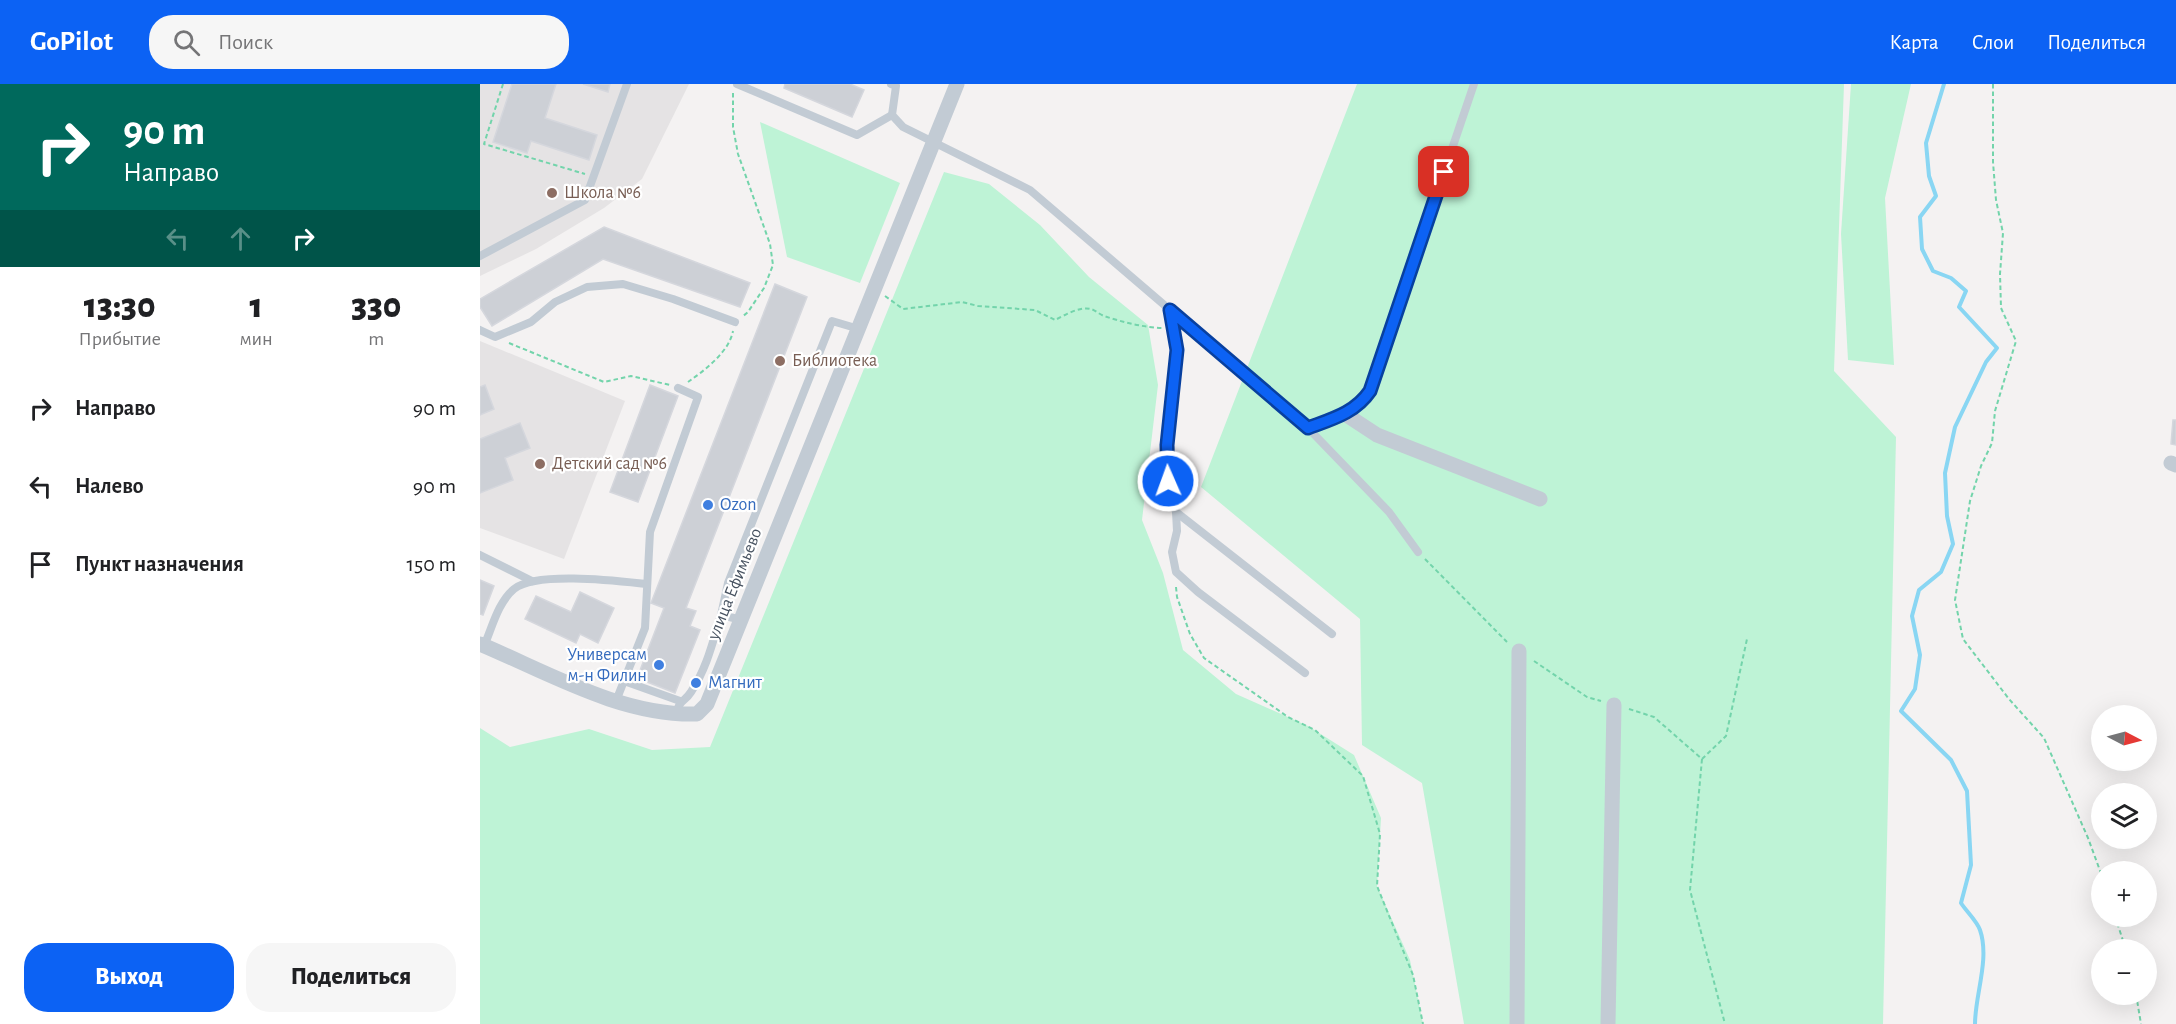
<!DOCTYPE html>
<html lang="ru">
<meta charset="utf-8">
<style>
body{margin:0;font-family:"Alegreya Sans",sans-serif;background:#f6f6f6;color:#202124;height:100vh;display:flex;flex-direction:column;font-size:22px;white-space:nowrap}
*{box-sizing:border-box;margin:0}
p{font-size:20px;color:#757577}
.icon{flex:none;width:33px;height:33px;fill:none;stroke:currentColor;stroke-width:2;stroke-linecap:round;stroke-linejoin:round}
.map{position:relative;flex:1;overflow:hidden}
.sheet{display:flex;flex-direction:column;background:#fff;width:480px}
.sheet>*{flex:none}
.banner{background:#00695c;color:#fff;overflow:hidden}
.needle{width:39px;rotate:96deg}
.tools{position:absolute;left:1611px;top:621px;display:grid;gap:12px}
.tools a{display:grid;place-items:center;width:66px;height:66px;border-radius:50%;background:#fff;box-shadow:0 6px 24px #0002;font-size:30px}
.pin{position:absolute;display:grid;place-items:center;width:51px;height:51px;color:#fff;margin:-26px;border-radius:12px;box-shadow:0 3px 9px #0006}
.me{position:absolute;width:66px;margin:-33px;rotate:358deg;stroke-linejoin:round;filter:drop-shadow(0 0 4px #0008)}
.turn{display:flex;align-items:center;gap:21px;height:126px;padding:0 24px;font-size:27px}
.turn .icon{width:78px;height:78px;stroke-width:2.5}
.turn b{display:block;font-size:42px;line-height:51px}
.lanes{display:flex;align-items:center;height:57px;padding:0 24px;background:#0003;justify-content:center;gap:30px;direction:ltr}
.lanes .off{opacity:.35}
.eta{display:flex;justify-content:space-evenly;align-items:center;height:102px;text-align:center}
.eta b{font-size:36px;font-weight:800;line-height:42px}
.cta{display:flex;gap:12px;margin-top:auto;padding:12px 24px}
.cta a{flex:1;height:69px;border-radius:24px;background:#0c62f4;color:#fff;font-size:24px;font-weight:800;line-height:69px;text-align:center}
.cta a+a{background:#f6f6f6;color:#202124}
ul{padding:0;list-style:none}
li{display:flex;align-items:center;gap:18px;height:78px;padding:0 24px}
li div{flex:1}
li b{display:block;font-size:22px}
li em{font-style:normal}
header{display:flex;align-items:center;gap:36px;box-sizing:border-box;height:84px;padding:0 30px;background:#0c62f4;color:#fff}
header strong{font-size:28px}
nav{display:flex;gap:33px;margin-inline-start:auto;font-size:21px}
.search{width:420px;height:54px;background:#f6f6f6;display:flex;align-items:center;gap:15px;box-sizing:border-box;padding:0 21px;border-radius:24px;color:#757577;font-size:22px}
main{display:flex;flex:1;min-height:0}
.map>svg:first-child{display:block}
.education{fill:#e5e3e4}
.green{fill:#bef3d6}
.lines{fill:none;stroke-linecap:round;stroke-linejoin:round}
.stream{stroke:#89d6f3;stroke-width:4}
.building{fill:#cdd0d6;stroke:#d5d7dd;stroke-width:1.5}
.path{stroke:#73d4ab;stroke-width:2;stroke-dasharray:4.5 3;stroke-linecap:butt}
.service{stroke:#c2cbd4;stroke-width:8}
.minor{stroke:#c2cbd4;stroke-width:15}
.route-casing{stroke:#08409f;stroke-width:15}
.route{stroke:#0c62f4;stroke-width:10}
.education-dot{fill:#8d6e63;stroke:#fff;stroke-width:2}
.shop-dot{fill:#3f7fe0;stroke:#fff;stroke-width:2}
.labels{text-anchor:middle;dominant-baseline:central;stroke-width:4.5;stroke-linejoin:round;paint-order:stroke}
.education-label{font-size:18px;fill:#785e54;stroke:#fff;text-anchor:start}
.shop-label{font-size:18px;fill:#366cbe;stroke:#fff;text-anchor:start}
.street-label{font-size:18px;fill:#485361;stroke:#fff}
</style>
<header>
<strong>GoPilot</strong>
<div class="search"><svg class="icon" aria-label="search" viewBox="0 0 24 24"><circle cx="10" cy="10" r="6"/><path d="M15 15l6 6"/></svg>Поиск</div>
<nav><a>Карта</a><a>Слои</a><a>Поделиться</a></nav>
</header>
<main>
<section class="sheet">
<div class="banner">
<div class="turn"><svg class="icon" aria-label="right" viewBox="0 0 24 24"><path d="M7 20v-9h11M14 6l5 5-5 5"/></svg><div><b>90 m</b>Направо</div></div>
<div class="lanes"><svg class="icon off" aria-label="left" viewBox="0 0 24 24"><path d="M17 20v-9H6M10 6l-5 5 5 5"/></svg><svg class="icon off" aria-label="ahead" viewBox="0 0 24 24"><path d="M12 20V5M6 11l6-6 6 6"/></svg><svg class="icon" aria-label="right" viewBox="0 0 24 24"><path d="M7 20v-9h11M14 6l5 5-5 5"/></svg></div>
</div>
<div class="eta">
<div><b>13:30</b><p>Прибытие</p></div>
<div><b>1</b><p>мин</p></div>
<div><b>330</b><p>m</p></div>
</div>
<ul>
<li><svg class="icon" aria-label="right" viewBox="0 0 24 24"><path d="M7 20v-9h11M14 6l5 5-5 5"/></svg><div><b>Направо</b></div><em>90 m</em></li>
<li><svg class="icon" aria-label="left" viewBox="0 0 24 24"><path d="M17 20v-9H6M10 6l-5 5 5 5"/></svg><div><b>Налево</b></div><em>90 m</em></li>
<li><svg class="icon" aria-label="arrive" viewBox="0 0 24 24"><path d="M6 21V4h12l-3 4 3 4H6"/></svg><div><b>Пункт назначения</b></div><em>150 m</em></li>
</ul>
<div class="cta"><a>Выход</a><a>Поделиться</a></div>
</section>
<div class="map">
<svg width="1696" height="940" viewBox="0 0 1696 940">
<rect width="100%" height="100%" fill="#f4f2f2"/>
<g class="education">
<path d="M0 0H209L162 95 124 124 56 165 0 192Z"/>
<path d="M0 257 145 317 84 475 0 444Z"/>
</g>
<g class="green">
<path d="M877 0H1364L1354 287 1416 353 1403 940H984L942 699 882 661 880 535 721 403Z"/>
<path d="M1371 0H1431L1405 114 1414 281 1368 276 1361 150Z"/>
<path d="M280 38 420 99 380 199 307 173Z"/>
<path d="M464 88 509 100 560 141 609 193 668 241 678 301 662 436 683 489 703 566 756 610 828 642 874 671 901 734 897 802 930 876 943 940H0V644L30 663 109 645 172 666 230 663Z"/>
</g>
<g class="lines">
<path class="stream" d="M1464 0 1446 59 1449 92 1456 112 1440 133 1442 165 1453 187 1471 194 1486 207 1479 223 1517 264 1506 278 1475 343 1465 389 1467 432 1473 460 1461 488 1439 506 1432 532 1440 571 1435 605 1421 627 1471 676 1487 707 1491 781 1481 819C1486 827 1497 837 1500 846 1510 875 1495 911 1495 940"/>
</g>
<g class="building">
<path d="M32 0H76L65 34 117 51 109 76 51 57 47 69 13 58Z"/>
<path d="M103 0H130L128 8Z"/>
<path d="M305 0H370L384 6 372 33 304 4Z"/>
<path d="M124 143 270 199 260 223 123 175 12 242 0 223V215Z"/>
<path d="M295 200 327 213 206 524 216 527 210 542 220 546 195 609 157 594 184 524 171 519Z"/>
<path d="M5 301 14 325 0 331V303Z"/>
<path d="M170 301 198 312 158 418 130 408Z"/>
<path d="M1693 336H1696V361L1691 360Z"/>
<path d="M40 339 50 364 25 374 33 396 0 409V355Z"/>
<path d="M0 496 14 502 3 531 0 530Z"/>
<path d="M100 508 134 524 118 559 100 550 96 559 45 535 56 512 91 528Z"/>
</g>
<g class="lines">
<g class="path">
<path d="M23 0 4 60 105 90"/>
<path d="M1513 0V78L1516 116 1523 149 1520 190 1521 224 1536 257 1515 327 1512 359 1501 382 1490 417 1475 516 1483 555 1529 615 1564 654 1608 754 1622 792"/>
<path d="M253 9V43L258 70 290 160 293 181 284 204 268 228 262 233"/>
<path d="M405 212 423 225 482 218 498 222 555 226 575 236C585 231 600 222 611 225 615 226 619 230 624 232 642 238 665 244 684 244"/>
<path d="M29 259 124 298 151 292 190 301"/>
<path d="M208 298C225 286 249 268 253 247"/>
<path d="M945 475 1027 558"/>
<path d="M696 503 697 513 710 550 724 574 808 633 835 646 883 692 900 750 897 802 933 891 943 940"/>
<path d="M1054 577 1107 613 1121 617"/>
<path d="M1149 625 1174 633 1222 675 1246 652 1267 555"/>
<path d="M1222 675 1210 806 1245 940"/>
<path d="M1635 832 1646 866"/>
<path d="M1656 910 1661 940"/>
</g>
<g class="service">
<path d="M257 0 377 51 412 31"/>
<path d="M411 0 416 2 412 31 423 43 550 106 828 344 909 428 938 468"/>
<path d="M0 172 105 116 147 0"/>
<path d="M690 226 697 266 687 361 688 397 696 428 852 550"/>
<path d="M0 246 15 253 51 238 75 218 107 203 143 200 193 215 255 238"/>
<path d="M828 344 881 321 890 307 994 0"/>
<path d="M696 428 697 447 692 468 696 488 718 508 825 589"/>
<path d="M0 471 52 497"/>
<path d="M241 531 248 499 352 237 379 245"/>
<path d="M4 562C12 544 18 518 34 505 56 487 138 497 166 500"/>
<path d="M144 597 200 617"/>
<path d="M136 617 165 544 170 448 218 313 198 304"/>
<path d="M196 630C201 613 204 619 211 608 227 584 233 557 241 531L262 536"/>
</g>
<g class="minor">
<path d="M865 330 897 351 1060 415"/>
<path d="M1691 379 1696 381"/>
<path d="M0 560C69 589 141 632 217 630L227 620 477 0"/>
<path d="M1037 940 1039 567"/>
<path d="M1128 940 1134 621"/>
</g>
</g>
<g class="lines">
<defs>
<path id="route" d="M688 397 687 361 697 266 690 226 828 344C852 335 875 329 890 307L964 88"/>
</defs>
<use href="#route" class="route-casing"/>
<use href="#route" class="route"/>
</g>
<g class="education-dot">
<circle cx="72" cy="109" r="6"/>
<circle cx="300" cy="277" r="6"/>
<circle cx="60" cy="380" r="6"/>
</g>
<g class="shop-dot">
<circle cx="228" cy="421" r="6"/>
<circle cx="179" cy="581" r="6"/>
<circle cx="216" cy="599" r="6"/>
</g>
<g class="labels">
<g class="education-label">
<text x="84" y="109">Школа №6</text>
<text x="312" y="277">Библиотека</text>
<text x="72" y="380">Детский сад №6</text>
</g>
<g class="shop-label">
<text x="240" y="421">Ozon</text>
<text x="167" y="571" text-anchor="end">Универсам<tspan x="167" dy="21">м-н Филин</tspan></text>
<text x="228" y="599">Магнит</text>
</g>
<g class="street-label">
<text transform="translate(255 500) rotate(-68)">улица Ефимьево</text>
</g>
</g>
</svg>
<div class="tools">
<a><svg class="needle" viewBox="-14 -14 28 28"><path d="M0-13l5 13h-10z" fill="#e53935"/><path d="M0 13l5-13h-10z" fill="#757577"/></svg></a>
<a><svg class="icon" aria-label="layers" viewBox="0 0 24 24"><path d="M12 4l9 5-9 5-9-5zM3 14l9 5 9-5"/></svg></a>
<a>+</a>
<a>−</a>
</div>
<div class="pin" style="left:964px;top:88px;background:#d93025"><svg class="icon" aria-label="arrive" viewBox="0 0 24 24"><path d="M6 21V4h12l-3 4 3 4H6"/></svg></div>
<svg class="me" style="left:688px;top:397px" viewBox="-20 -20 40 40"><circle r="17" fill="#0c62f4" stroke="#fff" stroke-width="3"/><path d="M0-11L8 9 0 5-8 9z" fill="#fff"/></svg>
</div>
</main>
